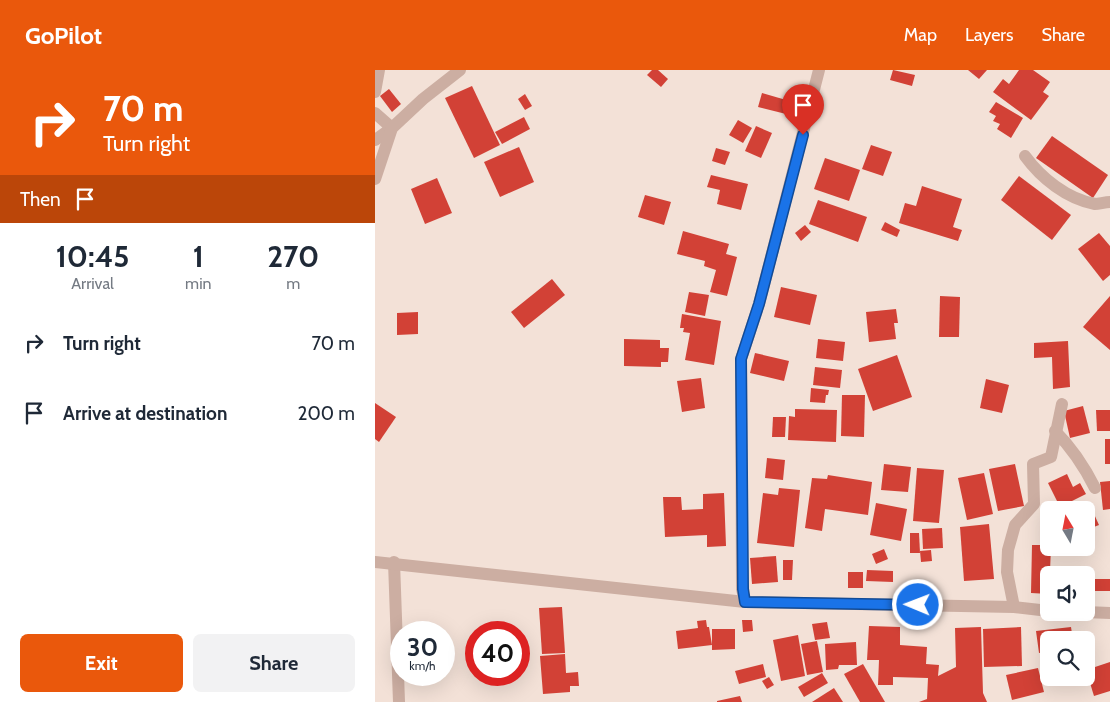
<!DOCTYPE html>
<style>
body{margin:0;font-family:Cabin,sans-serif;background:#f2f2f3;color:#1f2937;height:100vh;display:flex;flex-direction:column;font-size:19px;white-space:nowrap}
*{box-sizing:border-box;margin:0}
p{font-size:16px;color:#747a83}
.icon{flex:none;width:28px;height:28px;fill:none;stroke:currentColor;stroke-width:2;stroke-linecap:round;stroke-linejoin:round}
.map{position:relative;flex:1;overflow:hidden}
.drawer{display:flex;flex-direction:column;background:#fff;width:375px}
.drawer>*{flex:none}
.banner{background:#ea580c;color:#fff;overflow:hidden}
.needle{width:32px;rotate:350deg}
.buttons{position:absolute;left:665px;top:431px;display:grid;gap:10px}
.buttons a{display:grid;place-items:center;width:55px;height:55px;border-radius:8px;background:#fff;box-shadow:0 5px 20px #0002;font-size:25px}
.speed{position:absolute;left:15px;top:551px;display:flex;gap:10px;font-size:25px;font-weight:700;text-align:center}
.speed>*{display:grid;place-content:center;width:65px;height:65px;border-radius:50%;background:#fff;box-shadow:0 5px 20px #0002;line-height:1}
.speed small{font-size:12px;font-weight:400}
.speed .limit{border:8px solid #d22;background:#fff;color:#111}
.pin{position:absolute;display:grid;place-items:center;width:42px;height:42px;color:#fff;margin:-51px -21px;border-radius:50% 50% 50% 0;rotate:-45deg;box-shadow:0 0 5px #0007}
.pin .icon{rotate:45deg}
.me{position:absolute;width:55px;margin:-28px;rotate:271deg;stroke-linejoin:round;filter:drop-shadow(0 0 4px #0008)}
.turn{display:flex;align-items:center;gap:18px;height:105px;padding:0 20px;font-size:22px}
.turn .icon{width:65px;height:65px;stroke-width:2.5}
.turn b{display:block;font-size:35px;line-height:42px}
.then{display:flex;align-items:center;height:48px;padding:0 20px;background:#0003;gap:10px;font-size:19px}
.eta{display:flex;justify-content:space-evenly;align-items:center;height:85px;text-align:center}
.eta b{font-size:30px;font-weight:800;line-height:35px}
.primary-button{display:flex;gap:10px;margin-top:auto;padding:10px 20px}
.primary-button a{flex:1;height:58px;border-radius:8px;background:#ea580c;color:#fff;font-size:20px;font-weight:800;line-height:58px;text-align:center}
.primary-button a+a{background:#f2f2f3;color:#1f2937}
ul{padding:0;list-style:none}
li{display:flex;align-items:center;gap:15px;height:70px;padding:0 20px}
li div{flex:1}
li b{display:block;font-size:19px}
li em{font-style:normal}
header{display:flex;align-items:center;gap:30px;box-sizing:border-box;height:70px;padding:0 25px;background:#ea580c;color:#fff}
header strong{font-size:24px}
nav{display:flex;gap:28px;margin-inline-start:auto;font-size:18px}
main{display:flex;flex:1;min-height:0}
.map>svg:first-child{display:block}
.building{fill:#d24136}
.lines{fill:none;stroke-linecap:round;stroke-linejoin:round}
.minor{stroke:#ccaea2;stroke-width:12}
.tertiary{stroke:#ccaea2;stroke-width:12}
.route-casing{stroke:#114b97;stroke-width:12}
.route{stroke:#1a73e8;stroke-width:9}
</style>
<header>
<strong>GoPilot</strong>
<nav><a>Map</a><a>Layers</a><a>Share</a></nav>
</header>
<main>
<section class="drawer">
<div class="banner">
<div class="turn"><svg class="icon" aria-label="right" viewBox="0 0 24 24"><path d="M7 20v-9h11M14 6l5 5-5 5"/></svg><div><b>70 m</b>Turn right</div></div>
<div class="then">Then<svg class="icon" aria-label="arrive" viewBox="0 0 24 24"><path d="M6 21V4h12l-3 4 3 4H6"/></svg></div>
</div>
<div class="eta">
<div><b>10:45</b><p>Arrival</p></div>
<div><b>1</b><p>min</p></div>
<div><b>270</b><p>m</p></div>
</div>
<ul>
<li><svg class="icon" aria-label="right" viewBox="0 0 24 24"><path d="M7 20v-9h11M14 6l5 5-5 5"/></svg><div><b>Turn right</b></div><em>70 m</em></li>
<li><svg class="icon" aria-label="arrive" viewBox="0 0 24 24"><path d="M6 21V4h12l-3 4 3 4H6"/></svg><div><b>Arrive at destination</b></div><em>200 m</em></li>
</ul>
<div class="primary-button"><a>Exit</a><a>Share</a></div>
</section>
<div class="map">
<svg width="735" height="632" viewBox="0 0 735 632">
<rect width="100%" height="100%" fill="#f3e1d7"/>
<g class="building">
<path d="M277 0H283L293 9 286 17 272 5Z"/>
<path d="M518 0 540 5 537 16 515 10Z"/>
<path d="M593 0H612L604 9Z"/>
<path d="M644 0H658L675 12 668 22 674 26 656 50 618 22 628 9 634 14Z"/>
<path d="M97 16 125 75 99 88 70 28Z"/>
<path d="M14 19 26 34 17 42 5 26Z"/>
<path d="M387 23 418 32 415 45 383 37Z"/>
<path d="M150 24 157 36 150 40 143 29Z"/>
<path d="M621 32 648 48 636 68 622 59 625 54 618 51 621 46 614 42Z"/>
<path d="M149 47 155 59 127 74 120 62Z"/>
<path d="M363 50 377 58 368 73 354 65Z"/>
<path d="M381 56 397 63 386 88 370 81Z"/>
<path d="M677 66 733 105 718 128 661 88Z"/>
<path d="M496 75 517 82 508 106 487 99Z"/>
<path d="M144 77 159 112 125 127 109 92Z"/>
<path d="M341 78 355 82 350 95 337 91Z"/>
<path d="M450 88 485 100 474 131 439 119Z"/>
<path d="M336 105 373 114 366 140 342 134 345 120 332 117Z"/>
<path d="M644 106 696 145 677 170 626 130Z"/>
<path d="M62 108 77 143 50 154 36 119Z"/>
<path d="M547 116 587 129 578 157 587 160 583 171 524 153 530 133 541 136Z"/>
<path d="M270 125 296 132 289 155 263 147Z"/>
<path d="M443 130 492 147 483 172 434 154Z"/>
<path d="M510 152 525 160 522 167 506 160Z"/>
<path d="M430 155 436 162 426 171 420 163Z"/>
<path d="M308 161 354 174 351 184 362 187 352 226 335 222 341 200 329 196 330 191 302 184Z"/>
<path d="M724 163 735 176V205L728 211 703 179Z"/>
<path d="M177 209 190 225 149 258 136 242Z"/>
<path d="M406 217 442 225 435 255 399 247Z"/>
<path d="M314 222 334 225 330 246 310 242Z"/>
<path d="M565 226 585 227 584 267H564Z"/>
<path d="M735 226V280L708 257Z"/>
<path d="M521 239 523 253H519L521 269 494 272 491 242Z"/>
<path d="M43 242V264L22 265V243Z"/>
<path d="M307 244 346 251 339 295 310 290 315 263 308 262 309 258H305Z"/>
<path d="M249 269 285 270V278H294L293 292H286V297L249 296Z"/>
<path d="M443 269 470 272 468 291 441 288Z"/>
<path d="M693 271 695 317 678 319 677 287 659 288V273Z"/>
<path d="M380 283 414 291 409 311 375 303Z"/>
<path d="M522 285 537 327 498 341 483 299Z"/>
<path d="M440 297 467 300 465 318 438 315Z"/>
<path d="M326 308 330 338 307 342 302 311Z"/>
<path d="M611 309 634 315 627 343 605 338Z"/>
<path d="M436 318 454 320 453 325H451L450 333 435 332Z"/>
<path d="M467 325H490L489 367 466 366Z"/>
<path d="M0 333 21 347 4 372 0 369Z"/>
<path d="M708 336 715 363 695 368 689 341Z"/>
<path d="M420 339 462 340 461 372 413 370 414 346 420 347Z"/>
<path d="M721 340H735V361H722Z"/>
<path d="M398 347H411L410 367H397Z"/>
<rect x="730" y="369" width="5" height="25"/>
<path d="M392 388 410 390 408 410 390 408Z"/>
<path d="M509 394 536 397 533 422 506 420Z"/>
<path d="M640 394 649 436 623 441 614 399Z"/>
<path d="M542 398 569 400 564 453 538 451Z"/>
<path d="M609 403 618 444 592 450 583 408Z"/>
<path d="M692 404 698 417 705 413 711 424 685 437 673 413Z"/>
<path d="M453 405 497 412 493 445 450 439 447 461 430 458 437 408 452 409Z"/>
<path d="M735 411V439L728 440 725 412Z"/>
<path d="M404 418 425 420 419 477 382 473 388 423 403 425Z"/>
<path d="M349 423 351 476 332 477V465L290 467 288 427H306L307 440 328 439V424Z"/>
<path d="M501 433 532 439 526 471 495 465Z"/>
<path d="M714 433 724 455 711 460V440H696Z"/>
<path d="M614 454 619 509 589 511 585 457Z"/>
<path d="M567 458 568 478 548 479 547 459Z"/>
<path d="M535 463H544L545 483H535Z"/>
<path d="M657 475H674V478H676L674 524 656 523Z"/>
<path d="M509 479 513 489 501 494 497 484Z"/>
<path d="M556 480 557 491 546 492 545 481Z"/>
<path d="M401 486 403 512 377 514 375 488Z"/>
<path d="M408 490H418L417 510H408Z"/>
<path d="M492 500 518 501V512L491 511Z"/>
<rect x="473" y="502" width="15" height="16"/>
<rect x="719" y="509" width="16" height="12"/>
<path d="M187 537 190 583 167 584 164 538Z"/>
<path d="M331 550 332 557H334L337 575 303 579 301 561 323 558 322 551Z"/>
<path d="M367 550H377L378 561 368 562Z"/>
<path d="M452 552 455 568 440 570 437 554Z"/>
<path d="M494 556 525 557V575L552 577 551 594 564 595 563 606 581 597 580 558 606 557 608 623 612 632H544L552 629 553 608 518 607V615H503L504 590H492Z"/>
<path d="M646 557 647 596 609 597 608 559Z"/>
<path d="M696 557 698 570H674V582L664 583 661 561Z"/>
<path d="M337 559H360V579L337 580Z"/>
<path d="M423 565 430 606 406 611 398 570Z"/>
<path d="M442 571 448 602 432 605 426 574Z"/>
<path d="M481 572 482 595H464L463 599 451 600 450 574Z"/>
<path d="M190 584 191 603 203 602 204 616H195V622L168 624 165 586Z"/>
<path d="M735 592V621L719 626 711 600Z"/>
<path d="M388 594 391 607 364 614 360 601Z"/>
<path d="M488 594 510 632H485L469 604Z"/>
<path d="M663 598 669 622 637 630 631 605Z"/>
<path d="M447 603 453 613 429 627 423 617Z"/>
<path d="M394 607 399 615 392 619 387 611Z"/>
<path d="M459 618 468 632H437Z"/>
<path d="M365 626 367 632H342V631Z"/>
</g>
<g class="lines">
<g class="minor">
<path d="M0 22 4 0"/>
<path d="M0 43 17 58 0 70"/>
<path d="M650 86C666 108 692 129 720 134 724 134 730 132 735 132"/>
<path d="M0 109 17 58 48 29 85 0"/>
<path d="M680 361C697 378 709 396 720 418"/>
<path d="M19 492 24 632"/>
<path d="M370 532 367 519 366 289 384 234 444 0"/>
<path d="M639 537 632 502 633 480 640 455 659 434 658 394 676 387 687 334"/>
</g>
<g class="tertiary">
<path d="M0 492 370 532 639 537 674 541"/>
<path d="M710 542 735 543"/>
</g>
</g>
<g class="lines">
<defs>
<path id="route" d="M428 65 384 234 366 289 368 519 370 532 543 535"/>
</defs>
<use href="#route" class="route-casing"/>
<use href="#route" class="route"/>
</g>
</svg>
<div class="buttons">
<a><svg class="needle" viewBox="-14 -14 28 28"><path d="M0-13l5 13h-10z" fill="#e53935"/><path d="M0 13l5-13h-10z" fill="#747a83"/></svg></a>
<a><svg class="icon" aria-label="sound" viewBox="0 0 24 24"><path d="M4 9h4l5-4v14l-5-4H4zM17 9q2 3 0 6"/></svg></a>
<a><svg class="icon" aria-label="search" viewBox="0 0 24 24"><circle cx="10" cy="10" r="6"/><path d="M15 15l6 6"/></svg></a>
</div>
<div class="speed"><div>30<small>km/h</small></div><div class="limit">40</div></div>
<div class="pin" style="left:428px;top:65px;background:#d93025"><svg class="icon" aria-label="arrive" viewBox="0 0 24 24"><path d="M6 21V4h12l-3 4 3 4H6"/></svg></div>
<svg class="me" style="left:543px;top:535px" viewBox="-20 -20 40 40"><circle r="17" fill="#1a73e8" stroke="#fff" stroke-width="3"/><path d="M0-11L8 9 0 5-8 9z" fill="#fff"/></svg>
</div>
</main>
